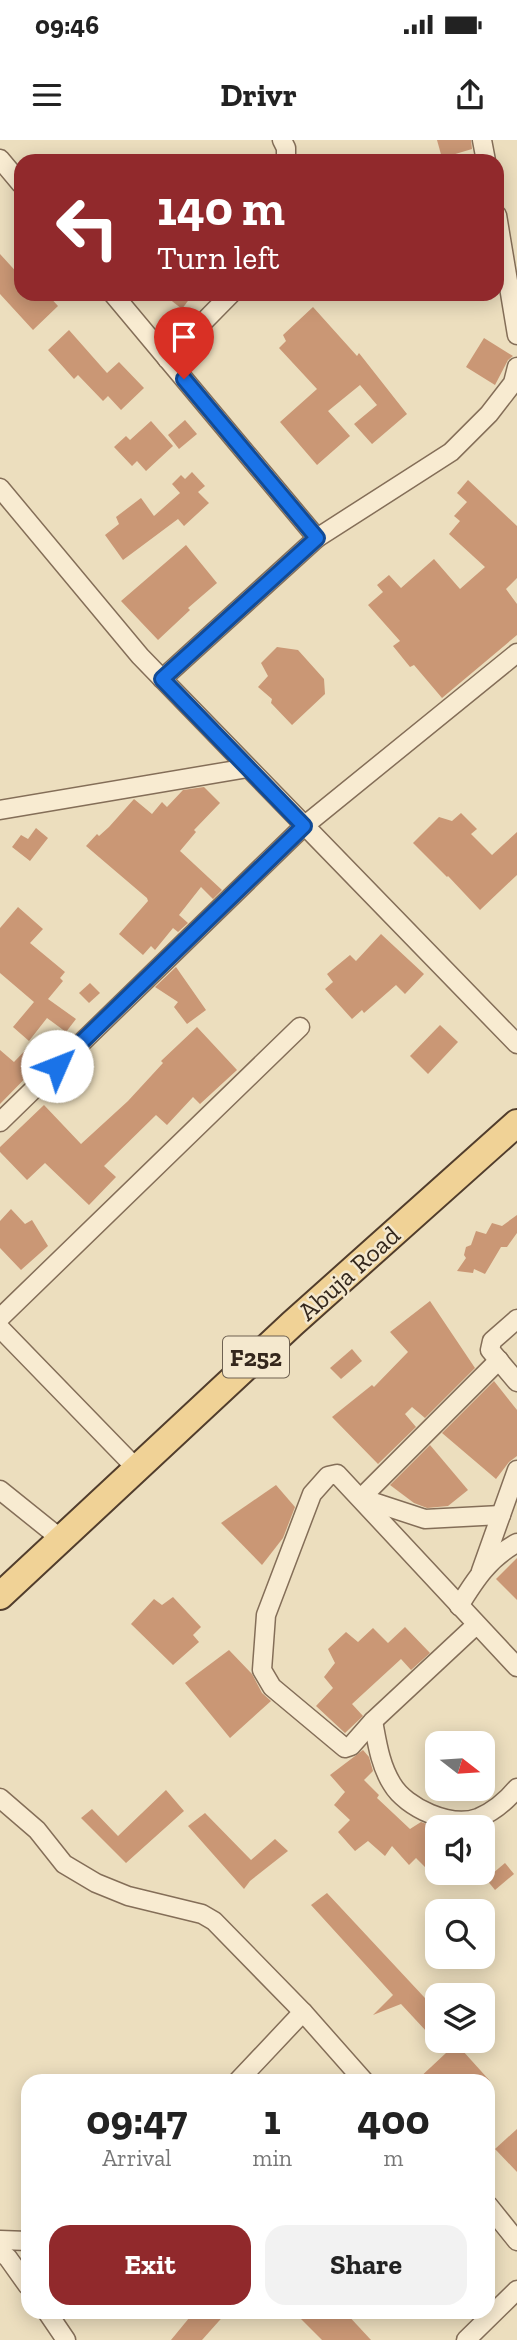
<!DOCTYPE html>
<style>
body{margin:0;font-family:"Zilla Slab",serif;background:#f2f2f2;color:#222;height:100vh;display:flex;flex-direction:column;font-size:26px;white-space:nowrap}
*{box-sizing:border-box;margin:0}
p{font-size:23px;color:#767676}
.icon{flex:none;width:38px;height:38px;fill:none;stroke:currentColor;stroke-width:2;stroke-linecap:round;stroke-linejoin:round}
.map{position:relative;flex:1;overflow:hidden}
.drawer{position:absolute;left:21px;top:1934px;width:474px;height:245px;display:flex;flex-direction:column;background:#fff;border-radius:21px;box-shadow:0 4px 18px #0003}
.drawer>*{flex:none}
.banner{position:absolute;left:14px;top:14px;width:490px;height:147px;border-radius:21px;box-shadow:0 4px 18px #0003;background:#91292c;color:#fff;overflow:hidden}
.needle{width:46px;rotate:107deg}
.fabs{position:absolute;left:425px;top:1591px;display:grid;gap:14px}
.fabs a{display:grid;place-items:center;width:70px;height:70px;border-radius:14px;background:#fff;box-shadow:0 4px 18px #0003;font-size:35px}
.pin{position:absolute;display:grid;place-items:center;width:60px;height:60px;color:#fff;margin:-72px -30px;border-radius:50% 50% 50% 0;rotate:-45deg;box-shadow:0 0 7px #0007}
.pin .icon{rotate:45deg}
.me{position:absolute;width:77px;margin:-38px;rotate:46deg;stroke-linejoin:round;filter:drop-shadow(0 0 5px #0008)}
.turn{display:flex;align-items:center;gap:24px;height:147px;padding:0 28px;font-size:32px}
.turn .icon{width:91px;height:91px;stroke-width:2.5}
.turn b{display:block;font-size:49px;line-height:60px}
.eta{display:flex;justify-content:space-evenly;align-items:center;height:119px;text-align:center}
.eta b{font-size:42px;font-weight:700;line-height:49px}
.button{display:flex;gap:14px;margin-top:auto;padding:14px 28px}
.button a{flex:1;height:80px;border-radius:21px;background:#91292c;color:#fff;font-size:28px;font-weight:700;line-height:80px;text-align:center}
.button a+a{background:#f2f2f2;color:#222}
.status{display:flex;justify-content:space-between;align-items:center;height:49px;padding:0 35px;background:#fff;direction:ltr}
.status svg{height:19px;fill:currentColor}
header{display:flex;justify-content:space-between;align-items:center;height:91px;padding:0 28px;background:#fff;font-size:32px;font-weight:700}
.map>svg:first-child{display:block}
.building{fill:#ca9775}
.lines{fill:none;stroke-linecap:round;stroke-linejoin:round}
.street-casing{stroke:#846e58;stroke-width:21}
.primary-casing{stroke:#513d2c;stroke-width:30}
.street{stroke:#f8ebd1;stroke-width:18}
.primary{stroke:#f0d296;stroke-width:26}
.route-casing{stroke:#114b97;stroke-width:18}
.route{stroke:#1a73e8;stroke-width:12}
.labels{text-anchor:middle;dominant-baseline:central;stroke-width:5;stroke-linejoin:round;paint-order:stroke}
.shield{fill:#f4e8ce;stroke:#6e6151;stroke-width:2}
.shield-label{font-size:24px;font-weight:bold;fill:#34271c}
.street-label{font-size:26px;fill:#34271c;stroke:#f4e8ce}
</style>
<div class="status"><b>09:46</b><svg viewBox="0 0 49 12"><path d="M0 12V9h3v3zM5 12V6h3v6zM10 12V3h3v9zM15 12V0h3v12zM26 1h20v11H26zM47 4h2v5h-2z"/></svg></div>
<header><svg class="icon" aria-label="menu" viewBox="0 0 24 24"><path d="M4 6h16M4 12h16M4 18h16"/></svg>Drivr<svg class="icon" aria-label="share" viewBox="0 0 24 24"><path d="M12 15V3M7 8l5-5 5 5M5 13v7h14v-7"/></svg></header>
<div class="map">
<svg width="517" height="2200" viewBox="0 0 517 2200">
<rect width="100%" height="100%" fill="#ecdebe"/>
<g class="building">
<path d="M437 0H471L472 9 442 18Z"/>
<path d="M0 114 21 137V154H47L58 166 33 190 0 154Z"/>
<path d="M163 154H193L182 169Z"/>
<path d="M313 167 357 216 359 213 407 274 372 304 354 284 377 265 360 245 328 271 350 296 317 325 280 282 317 249 279 208 286 201 283 195Z"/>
<path d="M69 190 107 233 119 222 144 248 121 270 108 256 103 261 78 235 74 239 48 210Z"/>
<path d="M484 198 513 216 508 220 495 245 466 227Z"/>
<path d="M185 280 197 294 179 309 168 295Z"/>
<path d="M151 281 173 306 146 331 137 321 132 326 114 307 126 296 130 300Z"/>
<path d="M192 332 205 346 198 352 209 363 184 386 178 379 123 420 105 395 119 384 116 377 141 358 154 376 180 353 172 344 181 335 185 339Z"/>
<path d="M468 340 517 386V438L506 449 517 464V495L442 558 414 525 410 527 393 506 400 501 368 465 383 452 377 445 389 435 401 448 434 419 460 449 485 427 449 394 460 381 454 376 467 362 457 353Z"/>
<path d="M186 405 217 443 188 468 190 470 158 500 121 461Z"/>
<path d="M277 507 298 510 324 539 325 554 292 585 271 563 272 559 258 547 268 536 261 523Z"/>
<path d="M204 647 220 663 194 690 196 692 180 711 222 750 213 759 201 747 179 775 188 783 178 792 173 788 155 810 151 806 143 815 119 794 148 761 147 758 86 706 97 694 99 696 109 687 134 659 152 674 162 662 167 667 183 650Z"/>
<path d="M461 673 477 689 471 694 492 715 517 692V735L480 770 448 736 447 737 413 703 439 677 452 681Z"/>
<path d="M36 688 48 698 30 721 12 707 21 695 28 699Z"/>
<path d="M18 767 43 789 30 803 65 832 60 838 63 841 48 859 76 879 66 892 47 878 29 901 13 887 34 862 0 833V788Z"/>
<path d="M381 794 424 834 405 854 396 845 364 873 362 870 352 879 325 849 333 842 327 834 350 815 356 821Z"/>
<path d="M176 827 206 870 187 884 174 867 178 862 155 847Z"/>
<path d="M90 843 100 853 89 863 79 853Z"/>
<path d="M440 885 458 902 428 934 410 916Z"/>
<path d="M197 887 237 930 200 964 193 957 167 985 156 975 104 1026 116 1037 89 1065 45 1023 27 1040 0 1012V1007L44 965 81 1004 128 961 163 923 161 921Z"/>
<path d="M36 899 50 913 0 964V910L14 922Z"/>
<path d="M11 1069 25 1084 32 1080 48 1106 21 1130 0 1108V1081Z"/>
<path d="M517 1075V1093L507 1107H501L485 1134 474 1129 473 1133 457 1131 466 1118 464 1115 466 1107 471 1105 476 1091 486 1094 492 1083 502 1086Z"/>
<path d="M430 1161 475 1228 425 1278 412 1267 405 1274 416 1287 378 1324 332 1277 372 1245 374 1247 408 1212 390 1192Z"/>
<path d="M352 1209 362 1221 341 1239 330 1228Z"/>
<path d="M494 1241 517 1270V1316L509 1322 496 1339 442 1293Z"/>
<path d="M430 1305 468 1350 448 1366 427 1368 414 1363 390 1345Z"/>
<path d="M276 1345 295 1367 283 1398 262 1425 221 1383Z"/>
<path d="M517 1418V1460L496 1439Z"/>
<path d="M173 1457 201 1487 193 1495 199 1502 173 1525 131 1484 154 1459 162 1465Z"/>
<path d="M405 1487 430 1513 411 1530 401 1519 352 1564 363 1576 345 1593 316 1566 333 1548 324 1537 335 1523 328 1509 346 1492 358 1502 373 1488 388 1503Z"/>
<path d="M229 1510 252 1534 262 1553 271 1561 230 1598 185 1543Z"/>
<path d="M363 1610 369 1617 373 1631 364 1640 379 1655 377 1658 410 1689 421 1682 432 1686 438 1692V1722L429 1731 416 1718 409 1725 392 1706 385 1716 368 1701 355 1711 338 1692 350 1680 334 1665 345 1652 330 1635Z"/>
<path d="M166 1650 184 1671 126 1723 81 1678 92 1669 118 1696Z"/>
<path d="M205 1673 251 1720 275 1699 288 1711 250 1741 244 1749 188 1686Z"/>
<path d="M505 1723 514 1734 495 1750 486 1739Z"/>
<path d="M327 1753 438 1872V1882L427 1892 401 1864 373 1875 393 1855 311 1765Z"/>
<path d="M435 1900H453L490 1941H416L446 1913Z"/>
<path d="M517 1989V2032L495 2009Z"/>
<path d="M194 2172H227L202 2200H171Z"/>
<path d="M294 2172H345L371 2200H322Z"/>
</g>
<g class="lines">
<defs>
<g id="street">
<path d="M282 0 286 8V21"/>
<path d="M482 0 486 21"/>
<path d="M0 19 21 44"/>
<path d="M497 75 517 195"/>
<path d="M113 154 317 398"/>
<path d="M167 219 231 154"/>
<path d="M0 348 140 516 517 904"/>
<path d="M162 539 317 398 451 312 489 274 513 243 517 227"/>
<path d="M0 670 248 628"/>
<path d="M0 982 304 686 517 513"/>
<path d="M0 1178 300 887"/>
<path d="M517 1179 492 1201 490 1210 517 1242"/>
<path d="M0 1188 137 1329"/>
<path d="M0 1350 61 1399"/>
<path d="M361 1358 499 1220"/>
<path d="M361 1358 425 1379 501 1375"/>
<path d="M481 1431 517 1330"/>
<path d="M459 1466C475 1440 489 1418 517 1403"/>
<path d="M476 1485 373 1581 351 1606 345 1608 272 1547 262 1530 266 1475 312 1354 328 1336 337 1334 517 1527"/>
<path d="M373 1581C377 1602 380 1625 392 1644 406 1668 451 1688 478 1678 493 1672 507 1660 517 1648"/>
<path d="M0 1658 37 1690 64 1724 96 1743 128 1756 202 1774 214 1781 303 1872 364 1941"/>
<path d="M238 1941 303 1872"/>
<path d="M488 2065 517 2101"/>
<path d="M0 2100 28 2101"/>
<path d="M0 2111 8 2118 28 2146"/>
<path d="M47 2172 66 2200"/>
<path d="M466 2200 517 2150"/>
</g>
<path id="primary" d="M0 1456 292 1184 517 983"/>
</defs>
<use href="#street" class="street-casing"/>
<use href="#primary" class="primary-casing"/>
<use href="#street" class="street"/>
<use href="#primary" class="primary"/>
</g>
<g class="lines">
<defs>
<path id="route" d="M57 926 304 686 162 539 317 398 184 239"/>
</defs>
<use href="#route" class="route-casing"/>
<use href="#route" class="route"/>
</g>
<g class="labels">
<rect class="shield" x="223" y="1196.5" width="66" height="41" rx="5"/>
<g class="shield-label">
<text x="256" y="1217">F252</text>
</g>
<g class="street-label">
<text transform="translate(349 1133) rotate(-42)">Abuja Road</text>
</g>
</g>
</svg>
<div class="fabs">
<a><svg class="needle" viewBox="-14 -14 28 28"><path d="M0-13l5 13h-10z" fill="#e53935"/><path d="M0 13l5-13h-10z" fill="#767676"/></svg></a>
<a><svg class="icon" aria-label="sound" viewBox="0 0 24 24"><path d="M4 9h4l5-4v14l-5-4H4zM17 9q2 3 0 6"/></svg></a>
<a><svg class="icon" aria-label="search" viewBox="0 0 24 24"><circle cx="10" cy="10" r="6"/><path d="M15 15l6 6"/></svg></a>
<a><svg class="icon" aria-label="layers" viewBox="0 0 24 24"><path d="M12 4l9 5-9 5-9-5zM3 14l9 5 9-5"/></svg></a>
</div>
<div class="pin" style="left:184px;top:239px;background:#d93025"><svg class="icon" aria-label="arrive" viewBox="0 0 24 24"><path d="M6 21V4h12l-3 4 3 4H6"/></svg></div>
<svg class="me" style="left:57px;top:926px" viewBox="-20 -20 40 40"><circle r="19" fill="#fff"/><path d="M0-13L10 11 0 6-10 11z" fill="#1a73e8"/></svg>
<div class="banner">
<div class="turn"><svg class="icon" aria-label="left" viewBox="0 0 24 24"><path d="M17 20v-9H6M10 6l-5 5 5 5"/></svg><div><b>140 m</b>Turn left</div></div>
</div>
<section class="drawer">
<div class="eta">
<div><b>09:47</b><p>Arrival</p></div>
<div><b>1</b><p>min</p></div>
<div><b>400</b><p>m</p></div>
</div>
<div class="button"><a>Exit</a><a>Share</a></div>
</section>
</div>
